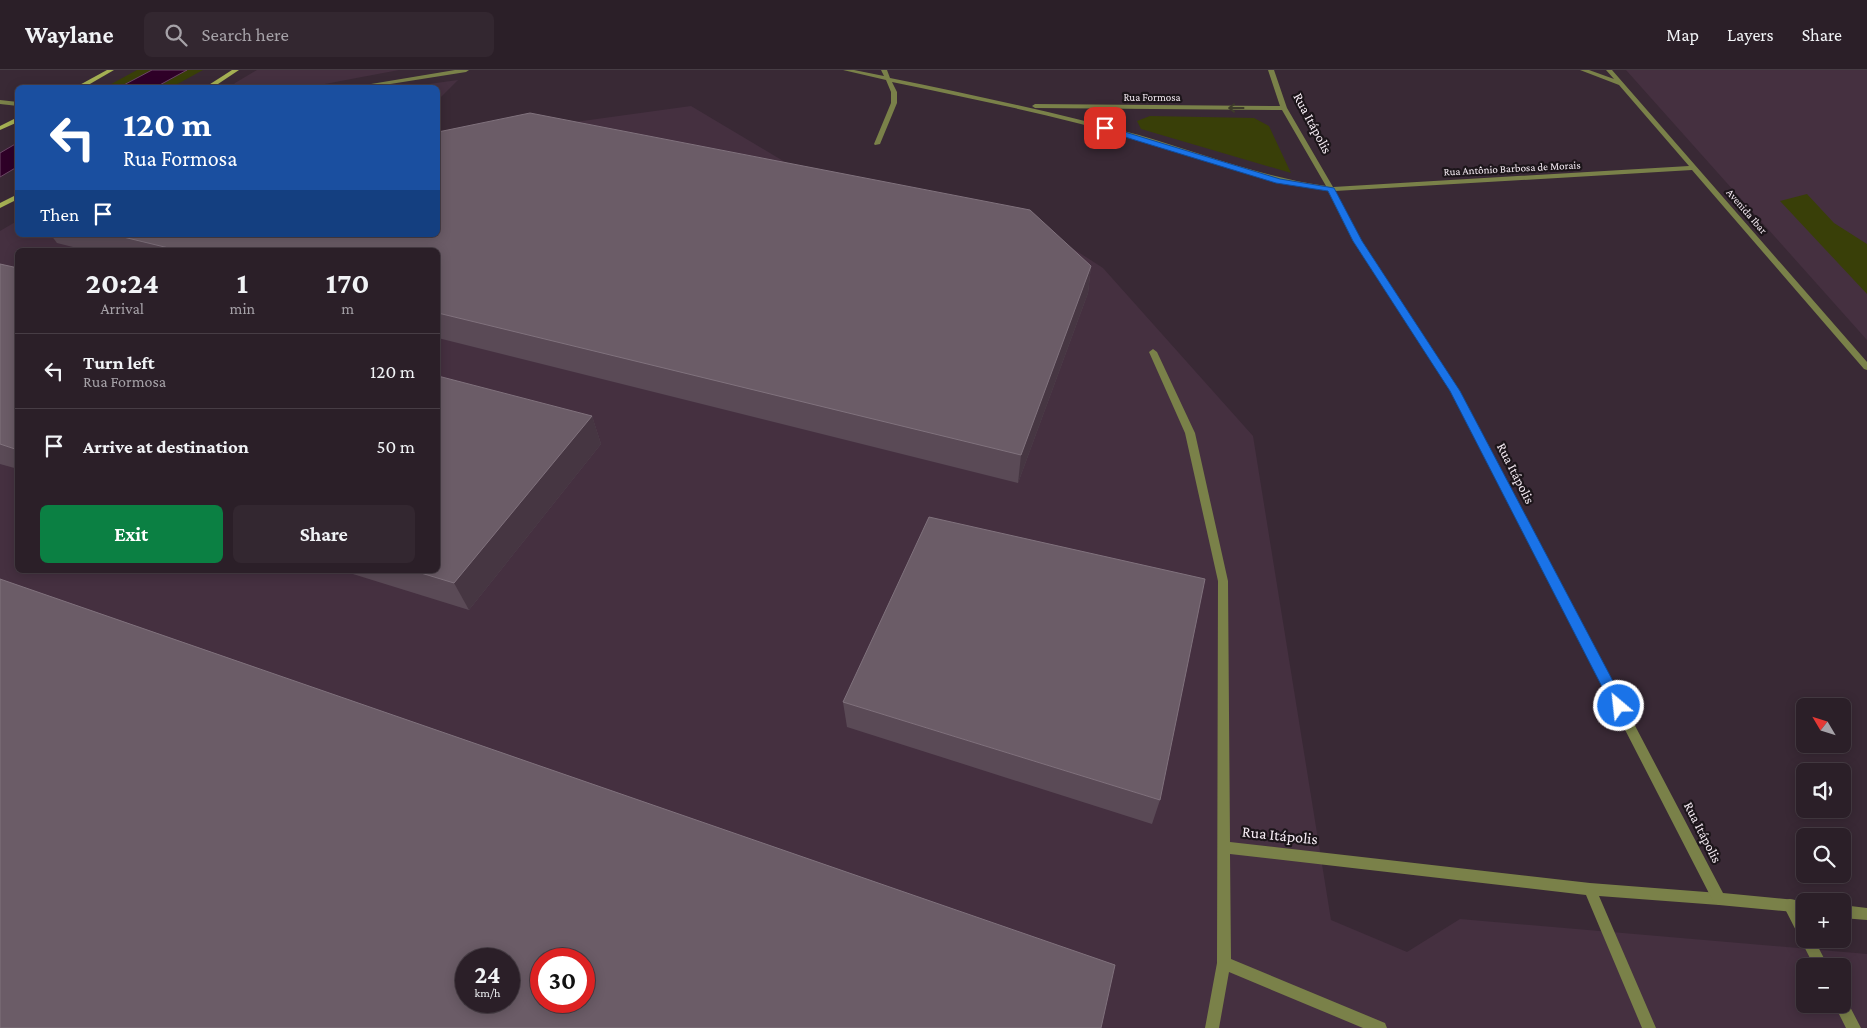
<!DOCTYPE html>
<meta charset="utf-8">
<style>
body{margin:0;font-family:"Crimson Pro",serif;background:#332730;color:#f1f3f6;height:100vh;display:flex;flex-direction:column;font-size:19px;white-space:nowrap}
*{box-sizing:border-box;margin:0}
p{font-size:16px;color:#a6a2a8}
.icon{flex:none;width:28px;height:28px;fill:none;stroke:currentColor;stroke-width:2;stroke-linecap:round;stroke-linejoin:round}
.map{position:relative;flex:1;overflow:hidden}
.details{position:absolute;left:15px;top:178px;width:425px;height:325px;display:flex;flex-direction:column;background:#2b1f28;border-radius:8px;box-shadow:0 2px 12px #0003,0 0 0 1px #473d45}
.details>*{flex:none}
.top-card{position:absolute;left:15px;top:15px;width:425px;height:152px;border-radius:8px;box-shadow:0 2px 12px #0003,0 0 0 1px #473d45;background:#1a4fa0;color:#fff;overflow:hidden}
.needle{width:32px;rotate:308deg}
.tools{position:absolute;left:1796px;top:628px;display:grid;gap:10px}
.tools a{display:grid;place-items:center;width:55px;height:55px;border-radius:8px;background:#2b1f28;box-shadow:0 2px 12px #0003,0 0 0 1px #473d45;font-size:25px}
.speed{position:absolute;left:455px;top:878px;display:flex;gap:10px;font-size:25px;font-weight:700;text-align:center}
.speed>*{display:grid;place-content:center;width:65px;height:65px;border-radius:50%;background:#2b1f28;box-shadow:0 2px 12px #0003,0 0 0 1px #473d45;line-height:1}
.speed small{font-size:12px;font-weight:400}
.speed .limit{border:8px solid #d22;background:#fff;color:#111}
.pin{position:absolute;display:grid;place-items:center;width:42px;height:42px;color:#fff;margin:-21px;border-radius:10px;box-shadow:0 2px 8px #0006}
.me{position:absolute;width:55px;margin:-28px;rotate:332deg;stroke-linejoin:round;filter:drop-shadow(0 0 4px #0008)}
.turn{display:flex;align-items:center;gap:18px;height:105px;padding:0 25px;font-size:22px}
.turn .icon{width:65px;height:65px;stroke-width:2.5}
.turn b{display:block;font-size:35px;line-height:42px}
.then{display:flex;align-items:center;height:48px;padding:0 25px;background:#0003;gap:10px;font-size:19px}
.eta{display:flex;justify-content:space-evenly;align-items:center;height:85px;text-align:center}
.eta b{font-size:30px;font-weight:700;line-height:35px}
.cta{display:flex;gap:10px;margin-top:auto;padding:10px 25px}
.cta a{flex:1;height:58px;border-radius:8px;background:#0b8043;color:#fff;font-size:20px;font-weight:700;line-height:58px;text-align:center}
.cta a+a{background:#332730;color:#f1f3f6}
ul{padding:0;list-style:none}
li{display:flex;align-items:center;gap:15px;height:75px;padding:0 25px;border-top:1px solid #473d45}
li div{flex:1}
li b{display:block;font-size:19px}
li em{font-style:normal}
header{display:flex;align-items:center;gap:30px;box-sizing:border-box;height:70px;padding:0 25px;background:#2b1f28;border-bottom:1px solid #473d45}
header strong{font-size:24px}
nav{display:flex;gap:28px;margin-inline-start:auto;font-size:18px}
.search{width:350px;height:45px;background:#332730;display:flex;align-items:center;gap:12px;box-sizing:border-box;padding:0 18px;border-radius:8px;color:#a6a2a8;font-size:19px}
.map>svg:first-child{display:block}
.built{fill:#453040;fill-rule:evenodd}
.green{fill:#393f08}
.water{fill:#2f0028;stroke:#6b4765}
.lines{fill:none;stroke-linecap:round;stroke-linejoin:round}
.service{fill:#7a8149;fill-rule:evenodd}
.minor{fill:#7a8149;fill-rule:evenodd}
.secondary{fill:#a5b053;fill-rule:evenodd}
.wall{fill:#5a4a56}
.shaded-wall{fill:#463642}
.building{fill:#6b5c67;stroke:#80727d;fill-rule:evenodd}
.oneway{stroke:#3d3b2a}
.route{fill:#1a73e8;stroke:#114b97}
.labels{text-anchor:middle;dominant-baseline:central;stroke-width:4.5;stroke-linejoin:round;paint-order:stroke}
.far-street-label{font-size:11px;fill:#f6ecf4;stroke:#1c151a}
.street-label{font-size:14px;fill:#f6ecf4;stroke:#1c151a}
.near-street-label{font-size:16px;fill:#f6ecf4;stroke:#1c151a}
</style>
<header>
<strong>Waylane</strong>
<div class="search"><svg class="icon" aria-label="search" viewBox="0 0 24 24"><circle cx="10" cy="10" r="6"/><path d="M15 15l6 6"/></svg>Search here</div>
<nav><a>Map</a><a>Layers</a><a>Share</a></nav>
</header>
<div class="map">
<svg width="1867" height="958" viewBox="0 0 1867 958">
<rect width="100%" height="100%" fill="#392935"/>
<g class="built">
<path d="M257 0H399L309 17H232L235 13Z"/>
<path d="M1626 0H1867V270Z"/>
<path d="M458 10 438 30V18L407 17Z"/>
<path d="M691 36 815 110 1044 160 1103 198 1253 366 1331 850 1407 882 1460 849 1867 884V958H0V161L17 151 18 165H438V71ZM18 180H438V500H18ZM466 889H509V931H466ZM541 889H584V931H541ZM1805 896H1842V934H1805Z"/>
</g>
<g class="green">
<path d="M137 0H152L120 17 104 18Z"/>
<path d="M187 0H203L172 17 156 18Z"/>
<path d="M1150 46 1254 48 1269 56 1291 103 1141 59 1137 51Z"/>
<path d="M1807 124 1834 153 1867 174V224L1780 131Z"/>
</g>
<g class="water">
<path d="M152 0H187L156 17H120Z"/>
<path d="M17 73V97L0 107V83Z"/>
</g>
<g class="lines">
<g class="service">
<path d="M1153 279 1157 282 1195 363 1228 511 1230 772 1590 813 1719 823 1724 825 1725 829 1724 833 1719 835 1599 826 1656 958H1642L1586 825 1230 784 1231 889 1385 953 1387 958H1363L1229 902 1219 958H1205L1217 893 1218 511 1185 363 1149 282Z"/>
<path d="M1790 829 1795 830 1805 851V869H1814L1828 896H1814L1783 835 1785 830Z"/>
<path d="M1842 928 1846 929 1861 958H1846L1834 934H1842Z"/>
</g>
<g class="minor">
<path d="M455 0H469L466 2 365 18H347Z"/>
<path d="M843 0H854L884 6 881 0H887L890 8C974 25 1057 43 1139 65 1201 83 1261 107 1326 116L1282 40 1035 38 1032 36 1035 34 1280 36 1268 0H1274L1287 38 1333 117 1689 96 1619 15 1580 0H1589L1614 9 1606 0H1612L1867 292V300L1864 299 1692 100 1335 121 1361 171 1459 321 1723 823 1805 831H1807H1805V843L1719 835 1714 833 1451 321 1353 171 1328 121C1262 111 1201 87 1137 69 1057 46 974 29 892 12L897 22V33L880 74 875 75 874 74 891 33V22L886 10Z"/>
<path d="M0 30 18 32V36L0 34Z"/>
<path d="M1842 835 1867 838V850L1842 848Z"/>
</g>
<g class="secondary">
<path d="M107 0H114L83 18H74Z"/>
<path d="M232 0H239L212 18H204Z"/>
<path d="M18 47V52L0 60V56Z"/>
<path d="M18 124V129L0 138V133Z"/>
</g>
</g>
<g class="wall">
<path d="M51 165H438L1091 196 1088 223 1018 413 438 268V180H85L57 173Z"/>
<path d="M0 194 18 198V399L0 394Z"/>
<path d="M592 346 601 374 469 540 340 500H438Z"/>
<path d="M843 632 1160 730 1152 754 847 657Z"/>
</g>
<g class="shaded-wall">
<path d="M1091 196 1088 223 1018 413 1021 385Z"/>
<path d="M592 346 601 374 469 540 454 513Z"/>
</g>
<g class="building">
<path d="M530 43 1030 140 1091 196 1021 385 438 243V180H177L115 165H438V62Z"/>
<path d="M0 194 18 198V380L0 374Z"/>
<path d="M438 306 592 346 454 513 411 500H438Z"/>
<path d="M929 447 1205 509 1160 730 843 632Z"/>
<path d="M0 509 1115 895 1101 958H0ZM466 889H509V931H466ZM541 889H584V931H541Z"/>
</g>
<defs><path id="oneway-shaft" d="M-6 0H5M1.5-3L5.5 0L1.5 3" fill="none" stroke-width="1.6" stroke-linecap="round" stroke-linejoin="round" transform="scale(1.25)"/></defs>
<use class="oneway" href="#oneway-shaft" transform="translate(1236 38) rotate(-180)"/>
<path class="route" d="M1105 56 1280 109 1334 118 1362 171 1460 321 1624 632 1625 636 1624 640H1614L1450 321 1353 171 1328 121 1276 113 1102 60 1101 58Z"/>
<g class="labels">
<g class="far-street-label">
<text x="1152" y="27">Rua Formosa</text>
<text transform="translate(1512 98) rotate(-3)">Rua Antônio Barbosa de Morais</text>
<text transform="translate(1747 141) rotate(49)">Avenida Ibar</text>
</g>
<g class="street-label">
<text transform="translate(1313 53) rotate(62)">Rua Itápolis</text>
<text transform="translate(1516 403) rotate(63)">Rua Itápolis</text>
<text transform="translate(1703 762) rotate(63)">Rua Itápolis</text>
</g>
<g class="near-street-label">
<text transform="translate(1280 765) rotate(6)">Rua Itápolis</text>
</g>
</g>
</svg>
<div class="tools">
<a><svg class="needle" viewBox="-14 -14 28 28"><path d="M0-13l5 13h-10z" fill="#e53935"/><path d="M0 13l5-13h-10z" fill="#a6a2a8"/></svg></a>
<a><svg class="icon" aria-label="sound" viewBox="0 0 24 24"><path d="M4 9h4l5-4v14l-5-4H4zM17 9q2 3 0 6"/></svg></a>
<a><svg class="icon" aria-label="search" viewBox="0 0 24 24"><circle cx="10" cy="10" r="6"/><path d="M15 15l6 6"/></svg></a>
<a>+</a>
<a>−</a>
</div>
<div class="speed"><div>24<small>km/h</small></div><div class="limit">30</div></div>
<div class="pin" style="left:1105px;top:58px;background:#d93025"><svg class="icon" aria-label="arrive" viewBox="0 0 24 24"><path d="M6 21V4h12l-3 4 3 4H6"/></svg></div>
<svg class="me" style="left:1619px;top:636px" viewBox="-20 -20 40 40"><circle r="17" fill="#1a73e8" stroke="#fff" stroke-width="3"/><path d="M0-11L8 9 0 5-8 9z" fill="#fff"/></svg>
<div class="top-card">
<div class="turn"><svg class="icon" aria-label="left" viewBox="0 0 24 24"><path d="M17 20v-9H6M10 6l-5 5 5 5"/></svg><div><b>120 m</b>Rua Formosa</div></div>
<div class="then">Then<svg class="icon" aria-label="arrive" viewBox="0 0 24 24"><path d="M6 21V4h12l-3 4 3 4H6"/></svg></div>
</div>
<section class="details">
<div class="eta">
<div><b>20:24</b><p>Arrival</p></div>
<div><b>1</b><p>min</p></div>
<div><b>170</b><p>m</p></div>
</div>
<ul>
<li><svg class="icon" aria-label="left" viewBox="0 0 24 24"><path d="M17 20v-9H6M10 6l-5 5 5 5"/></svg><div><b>Turn left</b><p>Rua Formosa</p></div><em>120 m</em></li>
<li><svg class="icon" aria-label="arrive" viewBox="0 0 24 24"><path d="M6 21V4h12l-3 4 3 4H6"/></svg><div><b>Arrive at destination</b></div><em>50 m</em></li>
</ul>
<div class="cta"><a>Exit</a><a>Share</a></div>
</section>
</div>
